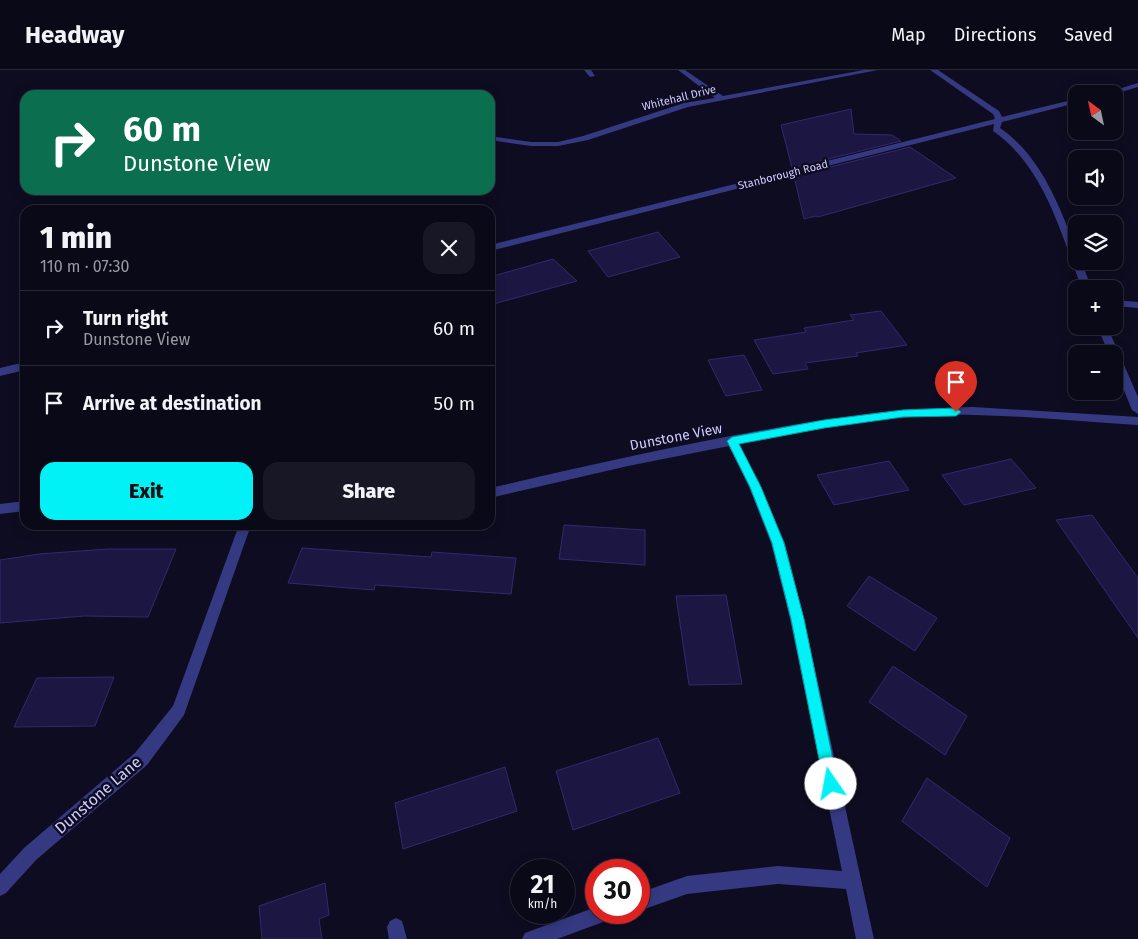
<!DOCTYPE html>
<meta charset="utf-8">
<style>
body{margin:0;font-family:"Fira Sans",sans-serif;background:#181725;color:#f1f3f6;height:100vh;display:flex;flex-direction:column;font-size:19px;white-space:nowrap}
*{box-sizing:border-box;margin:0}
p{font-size:16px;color:#999aa2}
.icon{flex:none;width:28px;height:28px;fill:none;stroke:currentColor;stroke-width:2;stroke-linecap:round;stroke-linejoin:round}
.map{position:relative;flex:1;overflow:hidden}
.panel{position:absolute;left:20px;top:135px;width:475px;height:325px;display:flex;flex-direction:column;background:#0a0918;border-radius:15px;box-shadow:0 2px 12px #0003,0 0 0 1px #2a2a37}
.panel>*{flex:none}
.banner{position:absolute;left:20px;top:20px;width:475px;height:105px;border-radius:15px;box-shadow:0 2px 12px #0003,0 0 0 1px #2a2a37;background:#0b6e4f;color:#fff;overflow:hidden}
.needle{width:32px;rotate:327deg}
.controls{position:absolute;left:1068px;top:15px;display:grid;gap:10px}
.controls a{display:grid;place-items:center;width:55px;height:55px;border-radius:10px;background:#0a0918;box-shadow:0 2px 12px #0003,0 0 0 1px #2a2a37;font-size:25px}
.speed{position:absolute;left:510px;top:789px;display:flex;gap:10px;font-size:25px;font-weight:700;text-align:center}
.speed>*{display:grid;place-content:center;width:65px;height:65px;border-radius:50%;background:#0a0918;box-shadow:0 2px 12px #0003,0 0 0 1px #2a2a37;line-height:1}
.speed small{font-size:12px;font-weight:400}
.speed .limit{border:8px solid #d22;background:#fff;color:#111}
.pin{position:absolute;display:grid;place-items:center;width:42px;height:42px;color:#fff;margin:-51px -21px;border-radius:50% 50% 50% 0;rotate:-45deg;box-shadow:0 0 5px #0007}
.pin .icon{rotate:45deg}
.me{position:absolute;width:55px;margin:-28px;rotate:348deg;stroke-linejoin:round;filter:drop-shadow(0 0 4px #0008)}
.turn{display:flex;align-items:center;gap:18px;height:105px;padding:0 20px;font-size:22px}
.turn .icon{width:65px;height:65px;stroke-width:2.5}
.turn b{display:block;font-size:35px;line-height:42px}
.round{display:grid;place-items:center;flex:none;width:52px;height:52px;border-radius:15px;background:#181725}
.summary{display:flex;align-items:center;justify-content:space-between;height:85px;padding:0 20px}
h1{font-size:30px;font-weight:800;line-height:38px}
.primary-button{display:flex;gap:10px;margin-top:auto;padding:10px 20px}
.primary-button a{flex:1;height:58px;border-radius:15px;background:#00f2f6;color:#111;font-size:20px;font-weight:800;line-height:58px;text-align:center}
.primary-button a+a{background:#181725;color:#f1f3f6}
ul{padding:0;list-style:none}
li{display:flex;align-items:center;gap:15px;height:75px;padding:0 20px;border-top:1px solid #2a2a37}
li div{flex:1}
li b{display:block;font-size:19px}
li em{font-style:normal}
header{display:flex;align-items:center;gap:30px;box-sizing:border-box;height:70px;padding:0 25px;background:#0a0918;border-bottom:1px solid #2a2a37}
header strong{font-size:24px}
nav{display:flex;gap:28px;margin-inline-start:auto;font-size:18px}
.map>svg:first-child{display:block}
.building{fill:#1c1742;stroke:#31296e}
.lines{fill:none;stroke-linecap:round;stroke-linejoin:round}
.minor{fill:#353981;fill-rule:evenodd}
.route{fill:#00f2f6;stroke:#009da0}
.labels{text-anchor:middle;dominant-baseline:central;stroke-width:5;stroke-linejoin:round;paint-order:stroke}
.far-street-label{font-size:11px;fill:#cdcbff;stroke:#0e0c20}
.street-label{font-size:14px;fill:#cdcbff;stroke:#0e0c20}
.near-street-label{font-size:16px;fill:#cdcbff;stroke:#0e0c20}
</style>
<header>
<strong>Headway</strong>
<nav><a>Map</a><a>Directions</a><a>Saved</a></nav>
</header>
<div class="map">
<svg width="1138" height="869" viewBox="0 0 1138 869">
<rect width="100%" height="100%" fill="#0e0c20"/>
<g class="building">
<path d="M851 39 854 64 892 65 901 71 792 98 781 55Z"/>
<path d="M910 77 956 108 818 147 816 146 804 149 794 106Z"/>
<path d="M658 162 680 187 608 207 588 181Z"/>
<path d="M553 189 577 211 490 235V207Z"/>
<path d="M881 241 907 275 856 283 858 286 805 293 808 299 773 304 754 270 806 262 804 258 854 250 850 245Z"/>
<path d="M744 285 762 320 726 326 708 290Z"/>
<path d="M1011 389 1036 418 964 435 942 405Z"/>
<path d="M889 391 909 420 834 435 817 405Z"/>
<path d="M1092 445 1138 508V568L1056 450Z"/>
<path d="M564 455 645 460V495L559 489Z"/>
<path d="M302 478 431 487 432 482 516 488 511 524 375 515 374 520 288 513Z"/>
<path d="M108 479H176L148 547 84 546 0 553V490L39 484Z"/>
<path d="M869 506 937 548 915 581 847 536Z"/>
<path d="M726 525 742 614 689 615 676 526Z"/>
<path d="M893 596 967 646 945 685 869 632Z"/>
<path d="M114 607 95 656 14 657 37 608Z"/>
<path d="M658 668 680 723 573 760 556 701Z"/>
<path d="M505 697 517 741 403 779 395 733Z"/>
<path d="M927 708 1010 768 987 817 902 751Z"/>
<path d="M325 813 329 845 319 849 322 869H262L259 836Z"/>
</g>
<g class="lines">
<g class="minor">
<path d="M584 0H591L595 6 590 7Z"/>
<path d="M678 0H685L723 26 864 0H878L688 37 588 70 558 76H531L490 70V66L531 72H558L583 66 684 33 715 28Z"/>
<path d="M930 0H938L999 41 1002 47 1076 29V33L1002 52 1000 58C1041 86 1059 135 1076 179V191H1081L1092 219H1082C1061 163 1044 96 993 61L994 54 490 181V175L995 49 993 44Z"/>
<path d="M1138 13V17L1114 24H1102Z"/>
<path d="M1114 230 1138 232V238L1114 236Z"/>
<path d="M1097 256H1107L1138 327V344L1132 340 1114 296V284H1109Z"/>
<path d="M25 292V300L0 306V298Z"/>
<path d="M973 337 1138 347V355C1083 352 1029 346 974 345 895 343 816 360 739 374L761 417 785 473 804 549 874 869H856L846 819 778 814 687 824 639 841V823L687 806 778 796 842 801 790 549 771 473 749 417 729 376 628 396 490 428V418C626 387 762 355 901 340 925 338 949 338 973 337Z"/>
<path d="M25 431V441L0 444V434Z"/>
<path d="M239 455H251L184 645 147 695 36 790 6 823 0 826V804L24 778 135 683 173 636Z"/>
<path d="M596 837V842H617L614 848 557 869H522L525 863Z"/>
<path d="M396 848 402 851 407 869H389L387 857 390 851Z"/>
</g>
</g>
<path class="route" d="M956 338 961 342 956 346 903 347 824 358 739 374 761 417 784 473 804 549 838 714 836 719 831 721 826 719 824 714 791 549 772 473 750 417 727 371 732 367 824 350 903 340Z"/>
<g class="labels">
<g class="far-street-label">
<text transform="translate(679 28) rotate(-14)">Whitehall Drive</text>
<text transform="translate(783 105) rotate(-14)">Stanborough Road</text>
</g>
<g class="street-label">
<text transform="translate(676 367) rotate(-11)">Dunstone View</text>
</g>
<g class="near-street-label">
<text transform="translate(98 725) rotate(-41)">Dunstone Lane</text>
</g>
</g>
</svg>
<div class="controls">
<a><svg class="needle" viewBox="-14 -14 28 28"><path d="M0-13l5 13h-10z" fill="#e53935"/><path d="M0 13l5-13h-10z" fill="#999aa2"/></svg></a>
<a><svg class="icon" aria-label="sound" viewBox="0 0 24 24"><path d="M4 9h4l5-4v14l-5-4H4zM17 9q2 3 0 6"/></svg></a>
<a><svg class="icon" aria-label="layers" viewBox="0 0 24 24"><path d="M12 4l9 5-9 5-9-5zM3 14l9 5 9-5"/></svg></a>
<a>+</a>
<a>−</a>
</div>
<div class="speed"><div>21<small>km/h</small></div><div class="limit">30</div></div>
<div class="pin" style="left:956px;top:342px;background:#d93025"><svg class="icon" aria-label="arrive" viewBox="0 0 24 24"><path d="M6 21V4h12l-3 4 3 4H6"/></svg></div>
<svg class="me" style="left:831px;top:714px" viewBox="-20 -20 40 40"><circle r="19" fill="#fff"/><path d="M0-13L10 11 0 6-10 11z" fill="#00f2f6"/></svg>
<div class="banner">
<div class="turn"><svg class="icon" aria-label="right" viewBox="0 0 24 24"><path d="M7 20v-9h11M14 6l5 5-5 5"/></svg><div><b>60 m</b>Dunstone View</div></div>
</div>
<section class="panel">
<div class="summary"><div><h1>1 min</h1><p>110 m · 07:30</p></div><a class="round"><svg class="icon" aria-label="close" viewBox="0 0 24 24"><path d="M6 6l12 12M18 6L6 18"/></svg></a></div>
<ul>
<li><svg class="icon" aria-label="right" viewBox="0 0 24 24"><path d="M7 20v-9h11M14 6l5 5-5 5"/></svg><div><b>Turn right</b><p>Dunstone View</p></div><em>60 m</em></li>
<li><svg class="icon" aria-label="arrive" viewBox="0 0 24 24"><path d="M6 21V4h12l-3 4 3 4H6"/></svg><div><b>Arrive at destination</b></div><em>50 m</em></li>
</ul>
<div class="primary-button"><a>Exit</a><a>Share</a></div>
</section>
</div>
